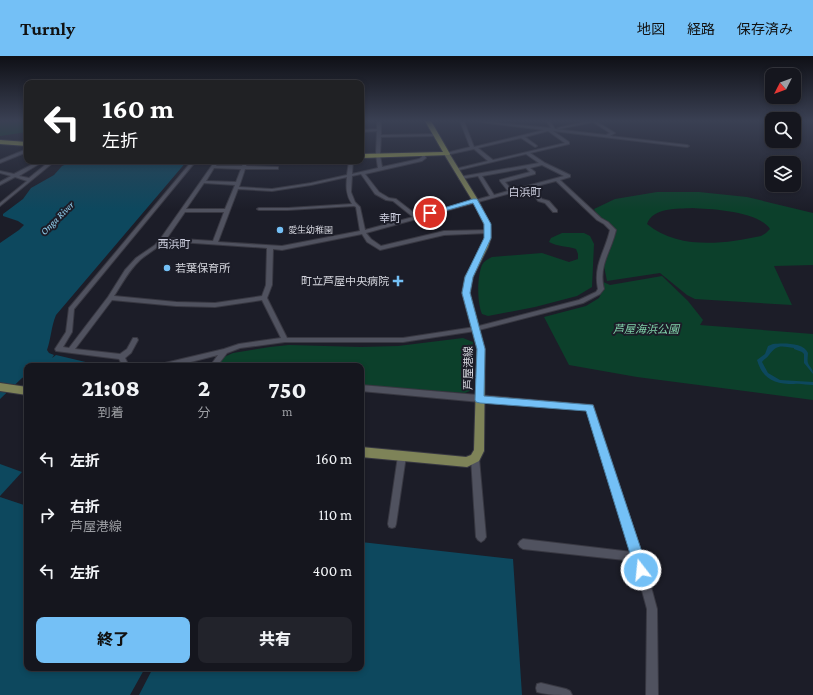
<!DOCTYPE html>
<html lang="ja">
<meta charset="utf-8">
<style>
body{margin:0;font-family:"Crimson Pro","Noto Sans JP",serif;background:#22232b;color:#f1f3f6;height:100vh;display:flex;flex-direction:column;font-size:15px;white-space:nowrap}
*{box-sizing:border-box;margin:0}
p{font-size:13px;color:#9d9fa4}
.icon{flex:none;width:22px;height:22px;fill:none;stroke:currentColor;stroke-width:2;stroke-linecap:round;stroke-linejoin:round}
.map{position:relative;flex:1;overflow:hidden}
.drawer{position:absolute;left:24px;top:307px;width:340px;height:308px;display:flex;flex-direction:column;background:#15161e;border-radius:8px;box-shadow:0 2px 6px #0003,0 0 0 1px #34353c}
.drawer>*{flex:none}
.banner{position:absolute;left:24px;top:24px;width:340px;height:84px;border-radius:8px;box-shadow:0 2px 6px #0003,0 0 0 1px #34353c;background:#202124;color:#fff;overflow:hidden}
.needle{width:26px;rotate:228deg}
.fabs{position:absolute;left:765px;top:12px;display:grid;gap:8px}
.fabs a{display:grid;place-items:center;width:36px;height:36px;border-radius:8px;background:#15161e;box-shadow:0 2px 6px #0003,0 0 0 1px #34353c;font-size:20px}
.pin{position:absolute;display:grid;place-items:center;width:34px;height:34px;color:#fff;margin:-17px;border:2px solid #fff;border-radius:50%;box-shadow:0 1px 4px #0007}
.me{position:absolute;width:44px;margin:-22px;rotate:344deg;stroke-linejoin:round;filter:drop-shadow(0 0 3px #0008)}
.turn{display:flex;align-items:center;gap:14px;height:84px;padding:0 12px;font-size:18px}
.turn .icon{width:52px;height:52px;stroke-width:2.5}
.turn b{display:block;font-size:28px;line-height:34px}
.eta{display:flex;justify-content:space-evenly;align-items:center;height:68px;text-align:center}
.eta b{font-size:24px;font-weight:800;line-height:28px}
.cta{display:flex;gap:8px;margin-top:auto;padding:8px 12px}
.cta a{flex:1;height:46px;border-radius:8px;background:#74c0f6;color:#111;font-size:16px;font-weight:800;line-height:46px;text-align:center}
.cta a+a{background:#22232b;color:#f1f3f6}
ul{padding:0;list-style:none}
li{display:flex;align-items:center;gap:12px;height:56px;padding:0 12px}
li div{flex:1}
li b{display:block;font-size:15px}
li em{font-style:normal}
header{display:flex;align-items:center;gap:24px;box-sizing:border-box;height:56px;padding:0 20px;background:#74c0f6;color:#111}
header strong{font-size:19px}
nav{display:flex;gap:22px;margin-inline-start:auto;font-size:14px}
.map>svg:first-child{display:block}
.green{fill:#0c402b;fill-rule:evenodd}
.water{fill:#0d485e}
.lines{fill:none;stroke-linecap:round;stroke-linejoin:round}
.minor-casing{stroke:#383842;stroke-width:2}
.major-casing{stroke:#383842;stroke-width:2}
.highway-casing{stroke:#383842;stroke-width:2}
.minor{fill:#50525f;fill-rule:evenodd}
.major{fill:#7e8358;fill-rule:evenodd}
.highway{fill:#9da353;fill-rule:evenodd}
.route{fill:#74c0f6;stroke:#4b7da0}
.poi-dot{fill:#74c0f6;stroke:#1c1d28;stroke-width:1.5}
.labels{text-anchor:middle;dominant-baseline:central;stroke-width:4;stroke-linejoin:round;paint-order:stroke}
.far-poi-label{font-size:9px;fill:#d3d4dc;stroke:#1c1d28;text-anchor:start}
.far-water-label{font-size:10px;font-style:italic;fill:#97d8f7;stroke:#1c1d28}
.far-quarter-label{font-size:11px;fill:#cdcfdf;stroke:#1c1d28}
.poi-label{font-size:11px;fill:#d3d4dc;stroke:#1c1d28;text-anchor:start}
.park-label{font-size:11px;font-style:italic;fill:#82d3ab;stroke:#1c1d28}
.street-label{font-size:11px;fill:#d3d4dc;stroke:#1c1d28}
</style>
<header>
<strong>Turnly</strong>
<nav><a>地図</a><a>経路</a><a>保存済み</a></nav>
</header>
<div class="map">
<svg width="813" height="639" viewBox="0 0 813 639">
<rect width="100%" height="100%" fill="#1c1d28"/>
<g class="green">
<path d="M0 65H27V76L0 80Z"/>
<path d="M657 136H699L747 141 813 157V209L774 210 792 249 695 243 687 239 660 217 607 225 603 205 616 177 614 172 599 162 594 153 615 143ZM692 152C712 153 758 155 770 173L766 177 761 180C724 188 679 194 647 168 653 151 678 153 692 152Z"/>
<path d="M562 177H584L590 180 594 188 592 231 577 240 535 251 488 260 482 258C477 246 477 221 482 209 484 205 488 203 492 201L542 197 569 206 578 203V198L576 193C567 190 558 191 549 186L551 182Z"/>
<path d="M662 220 688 245 703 264 700 269 813 278V344L637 321 569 309 544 261 586 250 599 242 604 232 601 225 610 229Z"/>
<path d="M463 282 473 286 472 332V334L465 337 361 329V310H218L224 301 233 297 270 291 289 289 361 291 398 290Z"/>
</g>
<g class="water">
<path d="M74 105H187L56 259C51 271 51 283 47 294L49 297 54 299 52 302 56 299 94 308 92 310H27V319L22 322 0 343V187L19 174 24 169 18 165 3 160V158L23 143 31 132 54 119 62 110Z"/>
<path d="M773 288C781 287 804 286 808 297 808 300 807 304 808 307 810 312 813 312 813 318L804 307V298L802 296 794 293V292C781 290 777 288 769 299 767 302 764 303 762 306L768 317 780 324 813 326V329C807 329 800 327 794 328 775 328 763 324 757 304L765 298 768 290Z"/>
<path d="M0 408 22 416 0 440Z"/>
<path d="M0 441 27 450V612H145L130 639H0Z"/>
<path d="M361 486 513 503 522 639H139L153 612H361Z"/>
</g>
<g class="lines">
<defs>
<g id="minor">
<path d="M377 65H381V79L437 78 439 79 437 80 381 81 380 99 382 111 419 103 422 101 421 99 423 98H424L426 102 422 105 365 118 379 136 389 142 396 143 418 160 490 140 478 120 461 123H459V121L539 107 526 98 455 115V113L488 105 474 93 446 99V97L470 91 460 65H464L474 91 544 74 480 66 478 65 551 72 546 65H550L555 73 606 79 610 77 593 66 559 73 557 72 589 65H596L615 77 610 80 687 89 689 90 687 91 553 75 569 86V88L530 97 545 107 570 119V121L560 124 601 162 608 166 616 174C611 196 598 209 604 233L600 238 583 247 475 275 403 286H285L240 292 227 297 217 310H210L218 299 175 310H162L165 307 224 293 239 288 281 282 262 244 215 251 176 250 112 244 75 293 120 298 127 293 133 282H137L138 284 131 297 125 302 129 310H123L119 303 56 295 55 293 66 276 69 252 192 105H196L74 253 72 276 63 291 69 292 108 241 125 214 136 202 155 189 161 182 215 105H219L216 110H242L244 105H248L246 110 278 111V113H245L239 131 272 133 311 127 347 119 349 105H353L352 118 378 112 376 99 377 75 361 76V74L377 73ZM548 75 565 87 493 104 478 92 521 82 535 91 537 90 536 89 525 81ZM542 109 564 120 512 134 505 126 535 118V116L530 112ZM214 112 241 113 236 126 206 125ZM526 112 530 116 500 124V125L508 135 494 139 482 120ZM361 118 375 138 386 144 393 145 413 161 365 174 360 151 355 146 351 136 352 120ZM347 121C346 131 346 139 352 148L288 152H259L257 153 259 154H288L354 150 356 151 360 175 282 190 218 186 238 133 272 135 311 129ZM556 125 597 164 604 168 610 174C605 196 593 209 598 233L596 236 579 244 475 271 403 282H287L267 242 272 229 273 193 282 194 362 178 367 186 380 194 444 179 488 177 491 175 490 174 444 175 381 190 371 183 366 177 529 132 538 145 545 147 553 156H557V154L549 145 542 143 533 131ZM204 127 235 129 225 153H186ZM185 156H224L213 185 167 182ZM164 185 267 192 266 229 262 240 215 247 176 246 114 240C122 228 129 214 140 204 148 197 157 193 164 185Z"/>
<path d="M27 93V96L0 107V104Z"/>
<path d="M39 105H44L19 120 29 122 50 105H55L0 150V147L27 125 15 121 0 129V126L11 120 0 117V115L14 118Z"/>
<path d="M361 329 593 349 643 501 657 553 658 639H646L647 553 634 505 523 493 520 491 518 488 520 485 523 483 632 496 587 354 480 346 361 335Z"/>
<path d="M402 396 405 397 406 400 396 468 395 471 392 472 389 471 388 468 398 400 399 397Z"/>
<path d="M475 398 478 399 479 402 486 481 484 484 481 486 478 484 476 481 471 402 472 399Z"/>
<path d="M541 627 566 633 570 635 572 639C560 639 548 639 537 636L536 632 537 628Z"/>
</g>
<g id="major">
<path d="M445 97H449L478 144 490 168 491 175V182L488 191 473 221 470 237 485 293 484 395 479 405 467 411 361 401V391L466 401 471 399 474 394 477 293 462 237 465 221 482 191 485 182V175L484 168 472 144 444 98Z"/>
<path d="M0 327 27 331V339L0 335Z"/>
</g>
<g id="highway">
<path d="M425 65H431L450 98 449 99 361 102V98L443 96Z"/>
<path d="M0 84 27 86V90L0 88Z"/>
</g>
</defs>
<use href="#minor" class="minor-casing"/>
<use href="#major" class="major-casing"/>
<use href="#highway" class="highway-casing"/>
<use href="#minor" class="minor"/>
<use href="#major" class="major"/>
<use href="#highway" class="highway"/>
</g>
<linearGradient id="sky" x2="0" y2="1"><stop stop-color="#0f1016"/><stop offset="0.42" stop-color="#3a4053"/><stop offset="1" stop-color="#3a4053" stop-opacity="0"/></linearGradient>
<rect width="813" height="154" fill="url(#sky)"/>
<path class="route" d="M473 143H477L491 168V182L473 221 470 237 485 293 484 340 593 349 648 514 646 518 641 520 637 518 635 514 586 355 480 347 476 346 475 344 477 293 462 237 465 221 484 182V168L473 147 430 159 427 157Z"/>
<g class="poi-dot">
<circle cx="280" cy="174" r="4"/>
<circle cx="167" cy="212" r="4"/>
<path d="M396 219h4v4h4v4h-4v4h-4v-4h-4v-4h4z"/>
</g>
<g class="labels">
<g class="far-poi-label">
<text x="288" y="174">愛生幼稚園</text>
</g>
<g class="far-water-label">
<text transform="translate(57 162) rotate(-45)">Onga River</text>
</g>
<g class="far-quarter-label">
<text x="525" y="136">白浜町</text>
<text x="390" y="162">幸町</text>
<text x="174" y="188">西浜町</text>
</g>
<g class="poi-label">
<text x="175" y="212">若葉保育所</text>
<text x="389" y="225" text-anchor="end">町立芦屋中央病院</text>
</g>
<g class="park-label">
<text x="646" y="273">芦屋海浜公園</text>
</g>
<g class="street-label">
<text transform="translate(468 312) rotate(-90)">芦屋港線</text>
</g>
</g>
</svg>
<div class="fabs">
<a><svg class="needle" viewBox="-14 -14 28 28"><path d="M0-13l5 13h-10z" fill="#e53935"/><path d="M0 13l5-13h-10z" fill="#9d9fa4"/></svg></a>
<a><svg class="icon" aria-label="search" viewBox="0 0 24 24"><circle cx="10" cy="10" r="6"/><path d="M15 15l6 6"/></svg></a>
<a><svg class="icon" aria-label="layers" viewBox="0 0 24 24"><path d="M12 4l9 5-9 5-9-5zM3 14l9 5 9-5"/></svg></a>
</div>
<div class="pin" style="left:430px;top:157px;background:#d93025"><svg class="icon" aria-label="arrive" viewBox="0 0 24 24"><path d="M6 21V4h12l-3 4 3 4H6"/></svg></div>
<svg class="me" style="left:641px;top:514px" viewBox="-20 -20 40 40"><circle r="17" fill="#74c0f6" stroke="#fff" stroke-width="3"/><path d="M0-11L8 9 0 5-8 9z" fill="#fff"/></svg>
<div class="banner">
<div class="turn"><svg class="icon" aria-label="left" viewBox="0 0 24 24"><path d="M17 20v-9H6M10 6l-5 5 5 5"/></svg><div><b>160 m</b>左折</div></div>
</div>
<section class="drawer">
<div class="eta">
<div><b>21:08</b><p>到着</p></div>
<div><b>2</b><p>分</p></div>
<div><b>750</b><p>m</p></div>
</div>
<ul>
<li><svg class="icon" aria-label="left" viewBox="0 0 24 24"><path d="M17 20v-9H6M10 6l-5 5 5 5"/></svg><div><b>左折</b></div><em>160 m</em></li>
<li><svg class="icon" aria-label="right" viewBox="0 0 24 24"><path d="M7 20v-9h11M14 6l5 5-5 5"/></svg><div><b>右折</b><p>芦屋港線</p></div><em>110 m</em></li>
<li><svg class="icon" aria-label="left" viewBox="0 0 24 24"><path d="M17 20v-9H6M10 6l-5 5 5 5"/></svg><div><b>左折</b></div><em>400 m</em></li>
</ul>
<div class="cta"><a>終了</a><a>共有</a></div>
</section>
</div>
